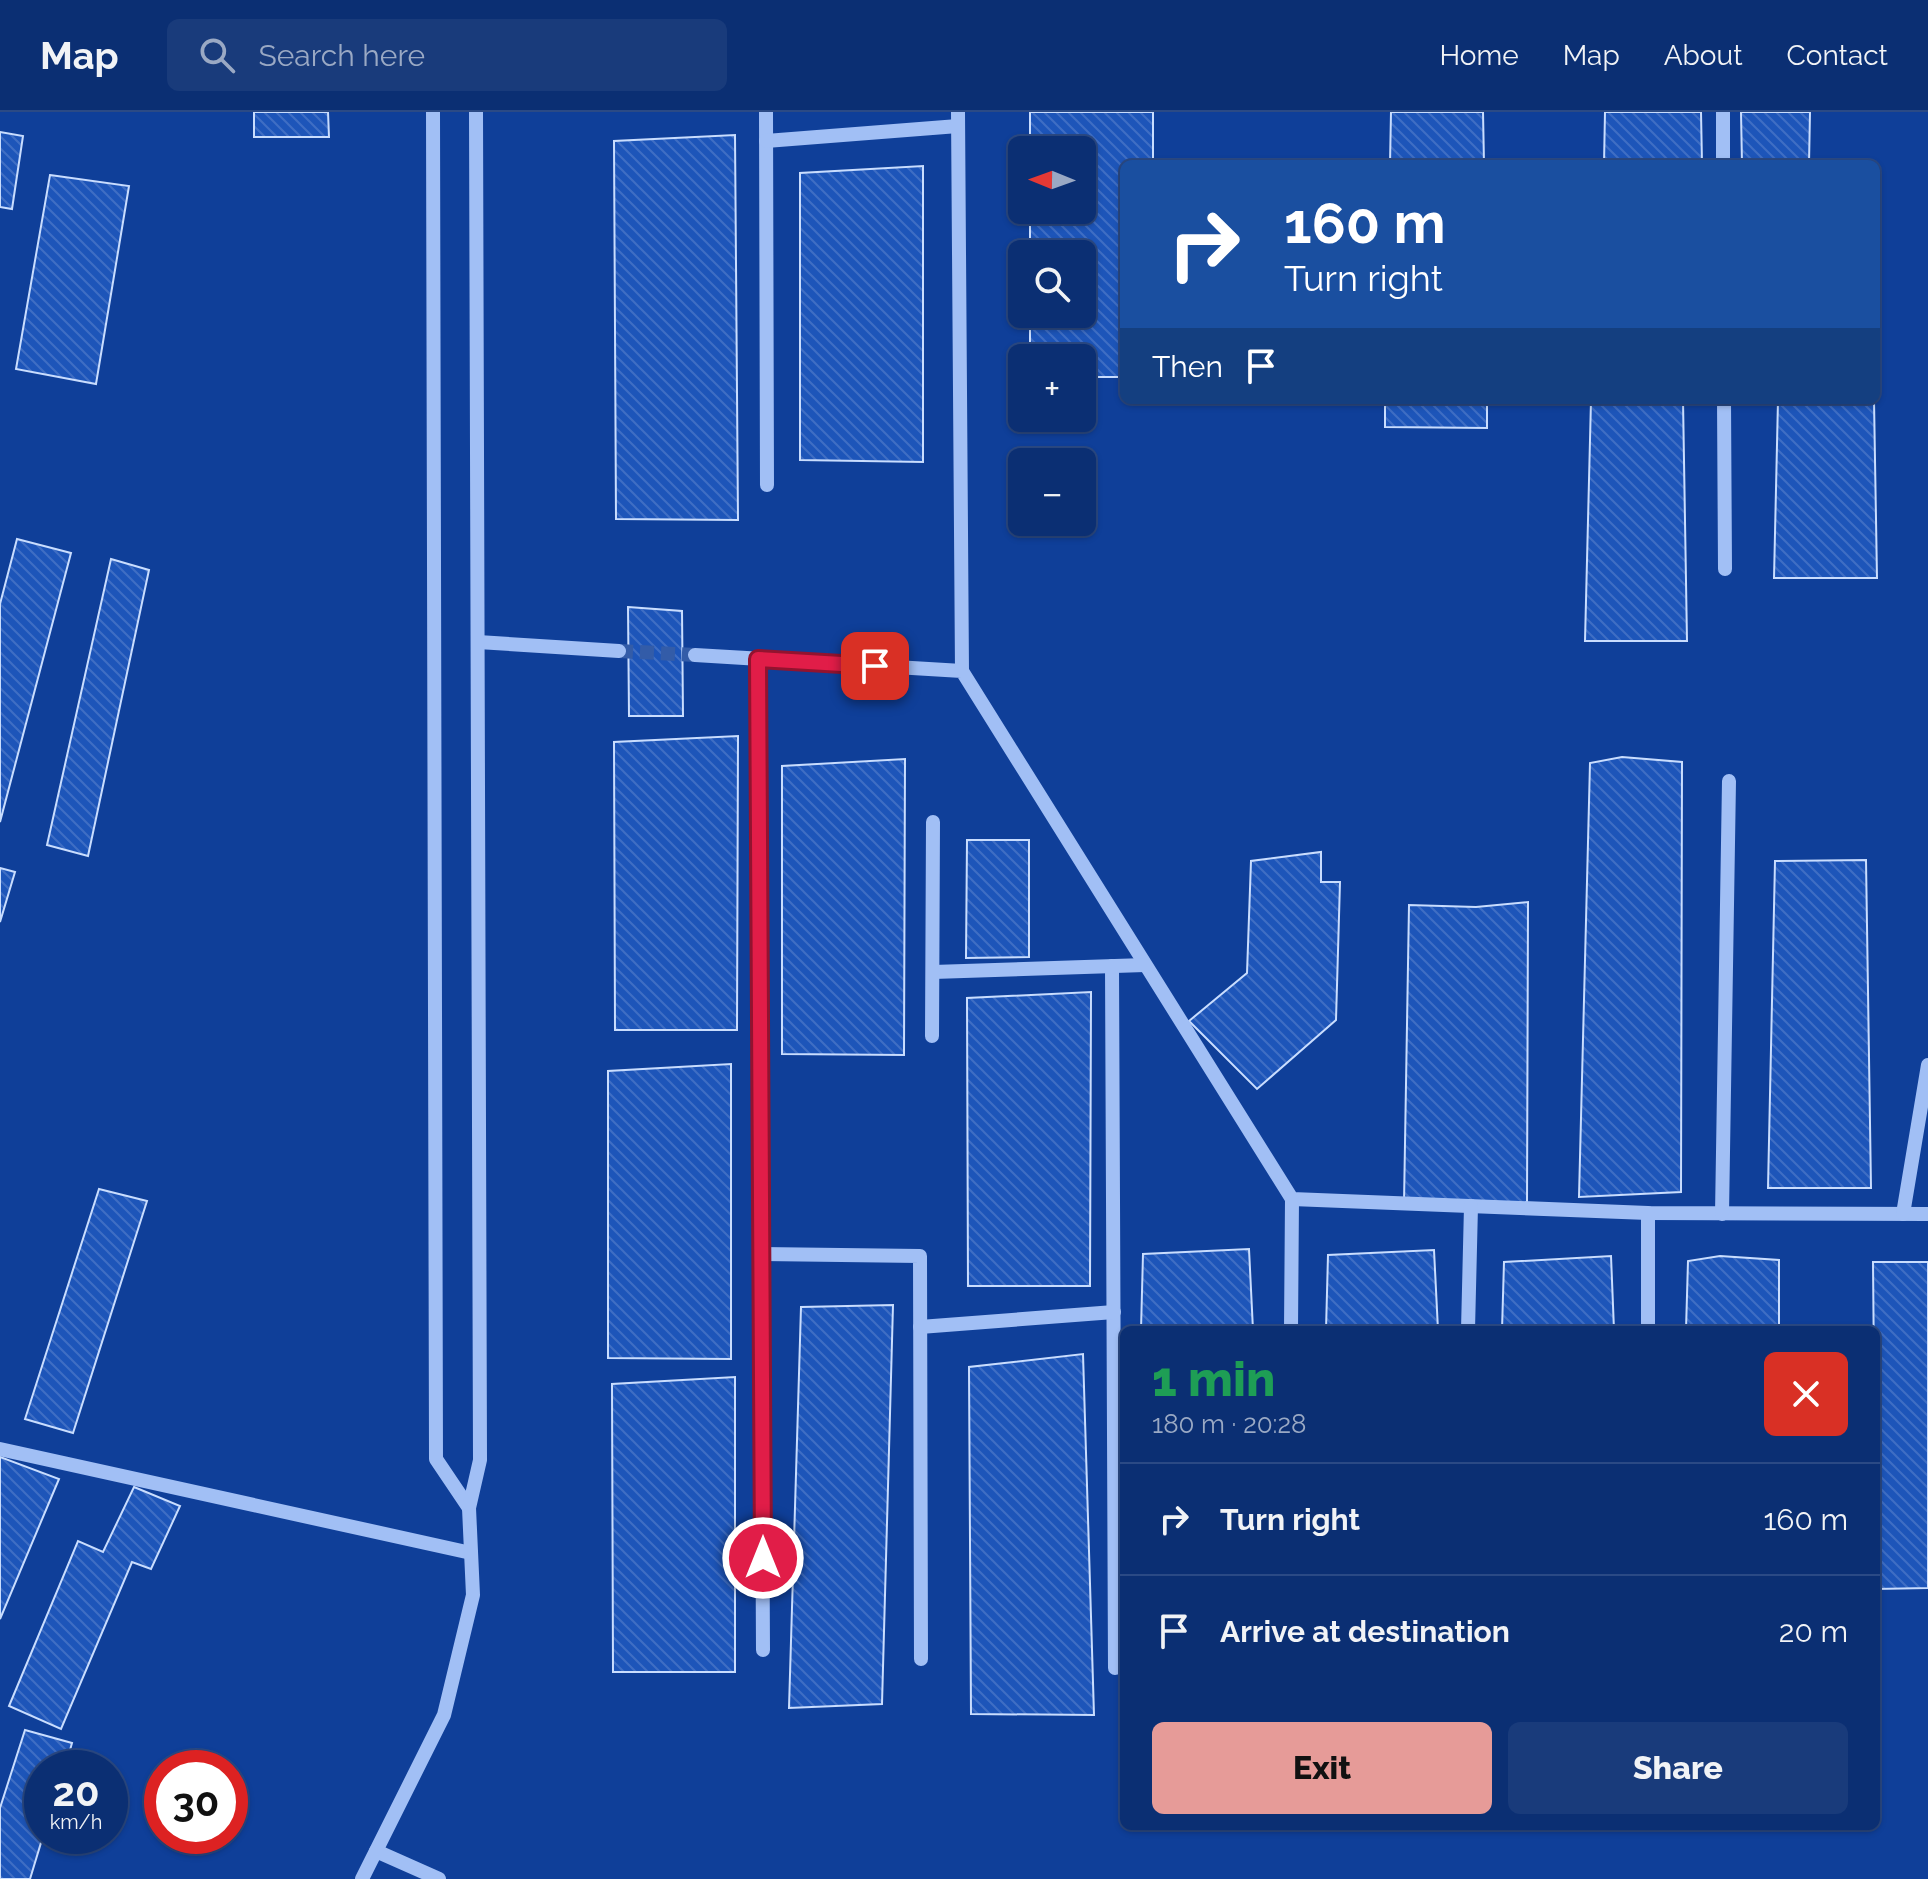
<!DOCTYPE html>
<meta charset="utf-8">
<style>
body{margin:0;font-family:Raleway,sans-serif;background:#193b7b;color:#f1f3f6;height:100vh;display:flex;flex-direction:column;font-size:30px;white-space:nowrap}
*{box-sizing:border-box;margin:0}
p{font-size:26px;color:#9aa9c4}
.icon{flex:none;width:44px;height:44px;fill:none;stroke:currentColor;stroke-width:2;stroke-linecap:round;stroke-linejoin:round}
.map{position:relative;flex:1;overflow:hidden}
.panel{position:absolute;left:1120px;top:1214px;width:760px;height:504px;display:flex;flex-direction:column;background:#0b2f73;border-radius:12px;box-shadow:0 2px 6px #0004,0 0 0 2px #2b4a85}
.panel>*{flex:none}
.guide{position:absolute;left:1120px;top:48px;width:760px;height:244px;border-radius:12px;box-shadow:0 2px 6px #0004,0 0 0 2px #2b4a85;background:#1a4fa0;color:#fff;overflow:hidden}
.needle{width:52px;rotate:271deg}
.buttons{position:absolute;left:1008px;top:24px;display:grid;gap:16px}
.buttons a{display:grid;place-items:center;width:88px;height:88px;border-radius:12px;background:#0b2f73;box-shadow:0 2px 6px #0004,0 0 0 2px #2b4a85;font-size:40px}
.speed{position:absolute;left:24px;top:1638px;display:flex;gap:16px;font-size:40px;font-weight:700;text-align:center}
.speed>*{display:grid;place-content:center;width:104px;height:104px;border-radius:50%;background:#0b2f73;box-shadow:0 2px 6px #0004,0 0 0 2px #2b4a85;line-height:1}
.speed small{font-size:20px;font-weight:400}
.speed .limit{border:12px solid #d22;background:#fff;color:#111}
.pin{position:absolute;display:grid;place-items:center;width:68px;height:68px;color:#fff;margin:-34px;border-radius:16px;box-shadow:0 4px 12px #0006}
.me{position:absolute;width:88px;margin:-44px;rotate:0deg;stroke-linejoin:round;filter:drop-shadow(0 0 6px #0008)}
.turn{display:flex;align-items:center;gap:28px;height:168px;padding:0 32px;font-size:36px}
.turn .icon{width:104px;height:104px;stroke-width:2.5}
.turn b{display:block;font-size:56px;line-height:68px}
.then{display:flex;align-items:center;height:76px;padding:0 32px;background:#0003;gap:16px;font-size:30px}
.round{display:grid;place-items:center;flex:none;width:84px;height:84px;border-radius:12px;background:#193b7b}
.overview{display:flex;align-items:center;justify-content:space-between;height:136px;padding:0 32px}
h1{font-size:48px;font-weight:800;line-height:60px;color:#1e9e55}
.button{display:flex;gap:16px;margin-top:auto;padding:16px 32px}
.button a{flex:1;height:92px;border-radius:12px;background:#e69b98;color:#111;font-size:32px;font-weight:800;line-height:92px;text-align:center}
.button a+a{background:#193b7b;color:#f1f3f6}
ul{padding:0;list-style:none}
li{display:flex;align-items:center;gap:24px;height:112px;padding:0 32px;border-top:2px solid #2b4a85}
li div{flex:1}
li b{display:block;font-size:30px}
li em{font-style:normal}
header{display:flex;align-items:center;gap:48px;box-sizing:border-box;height:112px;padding:0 40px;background:#0b2f73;border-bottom:2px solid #2b4a85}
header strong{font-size:38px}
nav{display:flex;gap:44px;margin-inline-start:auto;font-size:28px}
.search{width:560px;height:72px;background:#193b7b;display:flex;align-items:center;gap:20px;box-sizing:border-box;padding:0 28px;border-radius:12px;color:#9aa9c4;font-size:30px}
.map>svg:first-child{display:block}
.building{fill:url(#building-back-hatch);stroke:#c9ddfe;stroke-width:2}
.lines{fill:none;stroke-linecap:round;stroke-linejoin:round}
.minor-tunnel{stroke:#335ca8;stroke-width:14;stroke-dasharray:14 7;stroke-linecap:butt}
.minor{stroke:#a1bff5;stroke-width:14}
.route-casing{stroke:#92132f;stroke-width:20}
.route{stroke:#e11d48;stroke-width:14}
</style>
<header>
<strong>Map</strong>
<div class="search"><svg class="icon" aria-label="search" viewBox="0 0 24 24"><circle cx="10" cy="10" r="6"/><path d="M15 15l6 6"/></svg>Search here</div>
<nav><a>Home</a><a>Map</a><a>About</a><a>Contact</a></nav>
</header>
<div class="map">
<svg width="1928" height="1767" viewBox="0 0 1928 1767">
<defs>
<pattern id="building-back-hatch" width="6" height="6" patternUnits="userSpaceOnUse" patternTransform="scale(2)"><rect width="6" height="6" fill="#1d55b9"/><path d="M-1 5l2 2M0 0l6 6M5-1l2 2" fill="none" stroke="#3f6ec4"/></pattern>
</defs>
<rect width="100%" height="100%" fill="#0f3f99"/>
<g class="building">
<path d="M254 0H328L329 25H254Z"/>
<path d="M1030 0H1153V52H1124V265H1082V246H1030V202H1082V142H1030V98H1082V38H1030Z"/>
<path d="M1391 0H1483L1484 52H1390Z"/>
<path d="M1605 0H1701L1702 52H1604Z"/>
<path d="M1741 0H1810L1809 52H1742Z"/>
<path d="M0 20 23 24 12 97 0 95Z"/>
<path d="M735 23 738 408 616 407 614 29Z"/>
<path d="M923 54V350L800 348V61Z"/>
<path d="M50 63 129 74 96 272 16 257Z"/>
<path d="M1385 288H1487V316L1385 315Z"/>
<path d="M1591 288H1683L1687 529H1585Z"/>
<path d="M1778 288H1874L1877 466H1774Z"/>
<path d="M17 427 71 441 0 710V492Z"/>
<path d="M111 447 149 458 88 744 47 733Z"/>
<path d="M628 495 682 499 683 604H629Z"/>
<path d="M738 624 737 918H615L614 630Z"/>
<path d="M1622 645 1682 650 1681 1080 1579 1085 1590 651Z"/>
<path d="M905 647 904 943 782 942V654Z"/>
<path d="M967 728H1029V845L966 846Z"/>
<path d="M1321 740V770H1340L1336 908 1257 977 1189 909 1247 861 1251 749Z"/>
<path d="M1866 748 1871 1076H1768L1775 749Z"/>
<path d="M0 756 15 760 0 810Z"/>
<path d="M1528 790 1527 1092 1404 1091 1409 793 1476 795Z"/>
<path d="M1091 880 1090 1174H968L967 886Z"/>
<path d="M731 952V1247L608 1246V959Z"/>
<path d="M99 1077 147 1089 73 1321 25 1307Z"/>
<path d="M1249 1137 1253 1218H1141L1143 1142Z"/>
<path d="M1434 1138 1438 1218H1326L1328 1143Z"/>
<path d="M1611 1144 1614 1218H1502L1504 1150Z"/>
<path d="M1720 1144 1779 1148V1218H1686L1688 1149Z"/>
<path d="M1873 1150H1928V1476L1876 1477Z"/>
<path d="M893 1193 882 1592 789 1596 801 1195Z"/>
<path d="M1083 1242 1094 1603 971 1602 969 1255Z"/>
<path d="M735 1265V1560H613L612 1272Z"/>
<path d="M0 1345 59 1367 0 1507Z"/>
<path d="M134 1375 180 1394 151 1457 132 1450 61 1617 9 1594 78 1429 103 1440Z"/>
<path d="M25 1618 72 1631 65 1656H42L43 1724 30 1767H0V1696Z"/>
</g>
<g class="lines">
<path class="minor-tunnel" d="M619 539 695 543"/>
<g class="minor">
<path d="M433 0 436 1347 469 1396"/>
<path d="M766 0 767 373"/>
<path d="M958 0 962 559"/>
<path d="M1723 0V52"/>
<path d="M766 29 958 14"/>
<path d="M1724 288 1725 457"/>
<path d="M478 530 619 539"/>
<path d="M695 543 962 559 1292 1087 1648 1101 1928 1102"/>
<path d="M758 547 763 1538"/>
<path d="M1112 854 1115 1556"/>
<path d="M933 860 1145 853"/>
<path d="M932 924 933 710"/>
<path d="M1648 1101V1218"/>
<path d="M1722 1102 1729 669"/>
<path d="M1903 1102 1928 953"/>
<path d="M761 1142 920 1144 921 1547"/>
<path d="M920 1215 1114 1200"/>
<path d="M1291 1218 1292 1087"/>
<path d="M1468 1218 1471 1094"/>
<path d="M0 1337 471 1441"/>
<path d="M376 1739 439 1767"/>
<path d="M362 1767 444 1603 473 1483 469 1396 480 1348 476 0"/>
</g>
</g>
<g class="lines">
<defs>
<path id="route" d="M763 1446 758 547 875 554"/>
</defs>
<use href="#route" class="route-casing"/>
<use href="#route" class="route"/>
</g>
</svg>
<div class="buttons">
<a><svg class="needle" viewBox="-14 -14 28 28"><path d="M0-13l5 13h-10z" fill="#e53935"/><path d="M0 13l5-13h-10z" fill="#9aa9c4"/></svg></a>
<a><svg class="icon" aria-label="search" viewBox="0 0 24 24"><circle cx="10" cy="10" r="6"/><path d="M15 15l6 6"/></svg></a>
<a>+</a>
<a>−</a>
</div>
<div class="speed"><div>20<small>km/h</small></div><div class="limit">30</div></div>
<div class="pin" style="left:875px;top:554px;background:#d93025"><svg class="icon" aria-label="arrive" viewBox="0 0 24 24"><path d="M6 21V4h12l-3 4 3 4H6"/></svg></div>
<svg class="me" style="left:763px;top:1446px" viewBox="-20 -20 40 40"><circle r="17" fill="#e11d48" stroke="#fff" stroke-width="3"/><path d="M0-11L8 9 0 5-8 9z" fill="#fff"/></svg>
<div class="guide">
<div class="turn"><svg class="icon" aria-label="right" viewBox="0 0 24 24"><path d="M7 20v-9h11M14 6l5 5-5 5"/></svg><div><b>160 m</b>Turn right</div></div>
<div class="then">Then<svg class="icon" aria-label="arrive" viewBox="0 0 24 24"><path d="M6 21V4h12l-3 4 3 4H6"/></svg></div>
</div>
<section class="panel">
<div class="overview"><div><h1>1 min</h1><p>180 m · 20:28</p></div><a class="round" style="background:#d93025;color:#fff"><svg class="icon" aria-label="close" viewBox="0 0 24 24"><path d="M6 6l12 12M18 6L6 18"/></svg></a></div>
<ul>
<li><svg class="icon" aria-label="right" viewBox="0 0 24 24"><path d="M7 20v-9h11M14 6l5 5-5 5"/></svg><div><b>Turn right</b></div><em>160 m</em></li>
<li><svg class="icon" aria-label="arrive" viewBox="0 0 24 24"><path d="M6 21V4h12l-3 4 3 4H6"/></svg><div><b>Arrive at destination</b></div><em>20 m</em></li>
</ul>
<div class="button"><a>Exit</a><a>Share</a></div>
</section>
</div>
